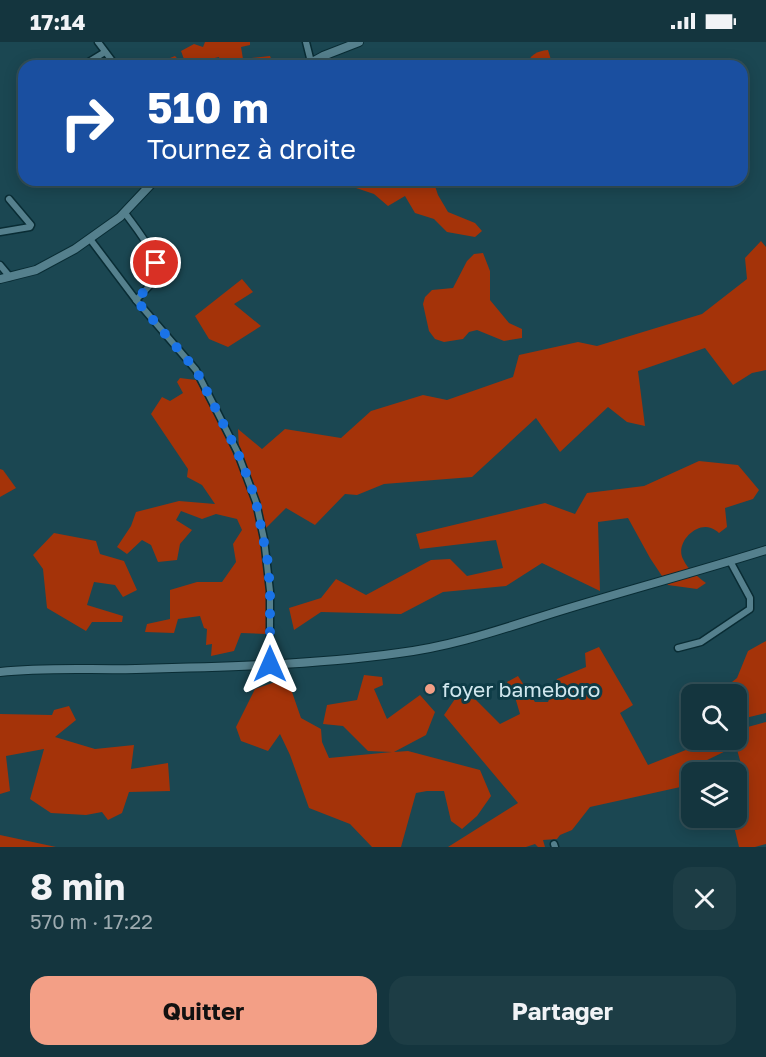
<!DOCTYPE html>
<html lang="fr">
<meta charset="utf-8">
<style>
body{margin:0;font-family:"Golos Text",sans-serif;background:#1d3d45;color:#f1f3f6;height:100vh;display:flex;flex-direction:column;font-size:22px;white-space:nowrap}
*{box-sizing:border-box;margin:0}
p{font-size:20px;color:#9dabb0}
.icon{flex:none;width:33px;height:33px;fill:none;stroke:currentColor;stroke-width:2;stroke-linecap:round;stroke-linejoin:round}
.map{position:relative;height:805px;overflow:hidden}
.side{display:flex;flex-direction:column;background:#14353e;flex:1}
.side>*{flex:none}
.guide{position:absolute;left:18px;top:18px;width:730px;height:126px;border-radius:18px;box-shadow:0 3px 15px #0003,0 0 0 2px #335058;background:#1a4fa0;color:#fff;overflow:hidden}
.tools{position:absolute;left:681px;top:642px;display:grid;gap:12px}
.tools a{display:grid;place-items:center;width:66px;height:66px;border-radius:12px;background:#14353e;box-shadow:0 3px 15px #0003,0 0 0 2px #335058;font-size:30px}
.pin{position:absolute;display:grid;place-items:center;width:51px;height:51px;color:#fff;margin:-26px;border:3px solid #fff;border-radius:50%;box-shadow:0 2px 6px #0007}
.me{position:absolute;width:66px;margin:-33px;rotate:0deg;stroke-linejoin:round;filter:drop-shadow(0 0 4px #0008)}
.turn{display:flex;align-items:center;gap:21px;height:126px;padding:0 30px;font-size:27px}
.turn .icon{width:78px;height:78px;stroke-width:2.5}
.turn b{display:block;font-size:42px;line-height:51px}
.round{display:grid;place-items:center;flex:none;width:63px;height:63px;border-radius:18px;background:#1d3d45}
.overview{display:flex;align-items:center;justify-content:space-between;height:102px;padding:0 30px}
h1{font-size:36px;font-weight:700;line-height:45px}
.primary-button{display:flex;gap:12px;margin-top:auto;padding:12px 30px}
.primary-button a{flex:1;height:69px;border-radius:18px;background:#f39f86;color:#111;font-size:24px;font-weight:700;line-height:69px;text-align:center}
.primary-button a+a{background:#1d3d45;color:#f1f3f6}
.status{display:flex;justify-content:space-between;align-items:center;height:42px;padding:0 30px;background:#14353e;direction:ltr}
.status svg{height:16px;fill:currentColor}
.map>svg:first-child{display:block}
.green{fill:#a43309}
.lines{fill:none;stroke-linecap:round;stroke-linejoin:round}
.minor-casing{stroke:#092c34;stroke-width:9}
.tertiary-casing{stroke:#092c34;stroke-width:10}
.minor{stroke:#55808d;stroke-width:6}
.tertiary{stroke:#55808d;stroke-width:8}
.route{stroke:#1a73e8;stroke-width:10;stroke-dasharray:0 18}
.poi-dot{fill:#f39f86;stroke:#0e3c47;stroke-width:2}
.labels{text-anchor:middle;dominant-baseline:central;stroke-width:6;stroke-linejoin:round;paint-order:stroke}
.poi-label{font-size:21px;fill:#d1e7ee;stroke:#0e3c47;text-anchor:start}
</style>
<div class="status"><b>17:14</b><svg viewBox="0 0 49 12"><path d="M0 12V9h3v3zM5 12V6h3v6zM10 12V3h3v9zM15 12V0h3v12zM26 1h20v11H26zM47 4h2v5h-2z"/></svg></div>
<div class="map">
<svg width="766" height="805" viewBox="0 0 766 805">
<rect width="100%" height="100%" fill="#1b4752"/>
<g class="green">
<path d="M205 0H250V3L241 5 243 17 270 14 273 21C261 23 246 27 235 22V24H221L219 15 193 21 189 24H173L170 16 175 14 183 23 185 20 181 9 194 2 203 5Z"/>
<path d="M548 8 551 18 549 24H525C531 13 536 9 548 8Z"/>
<path d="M349 138H442L443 141 435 144 438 153 448 170 475 181 482 189 475 195 447 190 434 177 415 171 405 154 388 164 374 152 356 146Z"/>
<path d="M761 199 766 205V328L752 331 733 343 705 306 638 329 645 384 627 380 608 365 560 410 536 376 472 435 384 442 357 453 345 452 315 483 286 466 263 489 254 443 239 407 238 387 262 407 285 387 341 396 371 369 423 353 447 358 513 335 519 313 578 300 597 304 702 272 747 237 745 216Z"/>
<path d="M483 211 490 229V258L509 281 522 287V296L504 299 477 288 469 290 463 297 444 300 435 297 429 289 423 262 425 255 432 248 453 246 467 219 474 212Z"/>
<path d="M242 237 253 250 234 262 261 284 228 305 209 297 195 274Z"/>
<path d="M180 336 196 338C213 371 231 403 244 438 248 446 252 455 255 464 266 502 270 553 266 592L241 591 234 609 211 614 212 602 206 603 207 587 204 586 200 574 178 577 174 591 145 590 147 582 170 577V548L197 540H222L236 520 233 502 242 488 237 477 216 472 202 477 181 469 176 478 192 488 180 502 177 518 158 520 151 503 142 498 127 512 117 505 131 484 136 470 179 459 215 462 202 443 187 435 188 427 151 372 162 355 170 359 183 351 177 340Z"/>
<path d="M699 419 738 423 759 448 753 457 725 466 727 485 719 491C717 489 714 487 711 486 695 480 675 502 683 517 688 528 697 534 706 541L697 547 668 543 650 516 628 476 598 480 600 549 542 521 506 544 443 550 401 572 321 570 294 588 289 566 321 556 336 537 366 553 431 518 450 517 467 534 503 526 496 498 420 507 416 492 545 461 575 472 587 451 644 444Z"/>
<path d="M0 427 3 428 16 446 0 455Z"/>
<path d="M54 491 96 499 100 512 124 519 137 548 123 555 115 543 94 540 87 563 123 574 122 580H92L86 589 47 566 43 527 33 513Z"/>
<path d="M766 599V671L737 678 736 652H717L737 636 748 609Z"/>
<path d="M599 605 633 663 620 671 648 723 711 698H736L737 688 766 680V802L755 805H739L732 776H736L737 747 746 740 736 704 701 721 694 730H692L691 734 685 744 590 765 572 788 560 793 557 797 543 798 545 805H538L535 802 526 805H448L518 761 444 673 457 654 476 658 500 682 520 672 515 655 507 640 518 634 535 660H548L557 637 586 625 585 611Z"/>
<path d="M364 633 382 635 383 643 374 647 387 677 420 653 435 670 426 693 394 710 408 709 480 728 491 754 477 774 462 787 451 779 444 749H427L416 751 401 805H372L350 782 309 766 290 713 280 692 268 709 241 699 236 685 255 647 278 639 292 650 301 676 321 687 322 700 329 716 392 710 368 709 343 684 323 682 327 663 357 658Z"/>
<path d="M69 664 76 678 55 695 95 707 134 703 131 727 168 721 170 749 129 750 122 771 108 778 102 770 86 773 51 771 30 757 44 707 6 714 10 749 0 752V672L52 673 54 668Z"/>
<path d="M0 793 56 805H0Z"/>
</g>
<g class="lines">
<defs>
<g id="minor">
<path d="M98 0 116 24"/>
<path d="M306 0 311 20"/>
<path d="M82 24 105 10"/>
<path d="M125 171C137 188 161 215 156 237L136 258"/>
<path d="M0 190 30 185 31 183 9 157"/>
<path d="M90 197 136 258 196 328 237 409 256 460 264 497 270 549V622"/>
<path d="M0 223 10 235"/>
<path d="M678 606 701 600 750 567V556L730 519"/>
<path d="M554 802 555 805"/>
</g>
<g id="tertiary">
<path d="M305 24 323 14 359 0"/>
<path d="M0 237 36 228 75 207 120 175 155 138"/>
<path d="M0 630C45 625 91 628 136 627 224 625 312 623 399 611 457 604 510 584 566 567 632 547 699 529 766 508"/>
</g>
</defs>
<use href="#minor" class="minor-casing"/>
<use href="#tertiary" class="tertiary-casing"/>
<use href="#minor" class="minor"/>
<use href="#tertiary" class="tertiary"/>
</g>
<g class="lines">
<path class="route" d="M156 221 158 233 156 237 136 258 196 328 237 409 250 441 256 460 268 521 270 549V622"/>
</g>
<circle class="poi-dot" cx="430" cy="647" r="6"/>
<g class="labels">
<g class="poi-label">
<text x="442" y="647">foyer bameboro</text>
</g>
</g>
</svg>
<div class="tools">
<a><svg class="icon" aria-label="search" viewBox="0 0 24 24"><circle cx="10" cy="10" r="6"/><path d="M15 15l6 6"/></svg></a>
<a><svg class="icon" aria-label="layers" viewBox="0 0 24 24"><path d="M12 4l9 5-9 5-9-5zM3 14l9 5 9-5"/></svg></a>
</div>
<div class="pin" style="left:156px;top:221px;background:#d93025"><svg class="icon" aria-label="arrive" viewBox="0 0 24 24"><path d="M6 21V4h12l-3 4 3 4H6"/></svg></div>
<svg class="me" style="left:270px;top:622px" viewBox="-20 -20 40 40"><path d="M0-17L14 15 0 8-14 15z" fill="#1a73e8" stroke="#fff" stroke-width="4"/></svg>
<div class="guide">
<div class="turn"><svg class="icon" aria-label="right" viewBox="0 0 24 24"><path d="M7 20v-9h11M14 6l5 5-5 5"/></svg><div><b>510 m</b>Tournez à droite</div></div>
</div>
</div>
<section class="side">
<div class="overview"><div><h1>8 min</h1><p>570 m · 17:22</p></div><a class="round"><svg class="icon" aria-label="close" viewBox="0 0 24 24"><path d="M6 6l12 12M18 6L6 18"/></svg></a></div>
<div class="primary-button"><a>Quitter</a><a>Partager</a></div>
</section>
